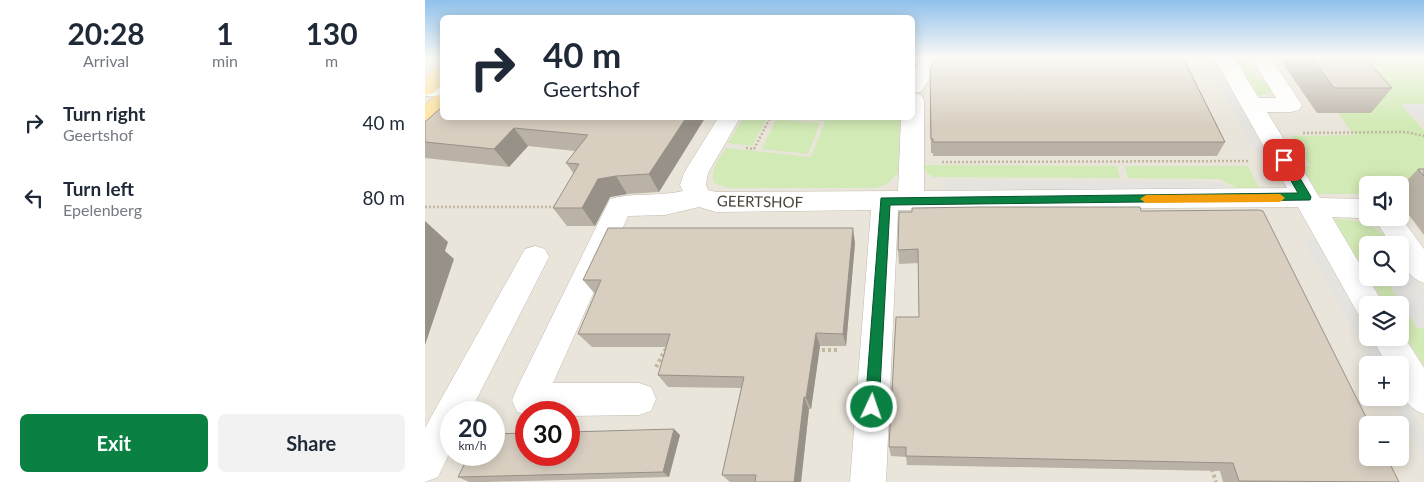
<!DOCTYPE html>
<meta charset="utf-8">
<style>
body{margin:0;font-family:Lato,sans-serif;background:#f2f2f3;color:#1f2937;height:100vh;display:flex;flex-direction:column;font-size:19px;white-space:nowrap}
*{box-sizing:border-box;margin:0}
p{font-size:16px;color:#747a83}
.icon{flex:none;width:28px;height:28px;fill:none;stroke:currentColor;stroke-width:2;stroke-linecap:round;stroke-linejoin:round}
.map{position:relative;flex:1;overflow:hidden}
.details{display:flex;flex-direction:column;background:#fff;width:425px}
.details>*{flex:none}
.hud{position:absolute;left:15px;top:15px;width:475px;height:105px;border-radius:8px;box-shadow:0 2px 12px #0003;background:#fff;color:#1f2937;overflow:hidden}
.controls{position:absolute;left:934px;top:176px;display:grid;gap:10px}
.controls a{display:grid;place-items:center;width:50px;height:50px;border-radius:8px;background:#fff;box-shadow:0 2px 12px #0003;font-size:25px}
.speed{position:absolute;left:15px;top:401px;display:flex;gap:10px;font-size:25px;font-weight:700;text-align:center}
.speed>*{display:grid;place-content:center;width:65px;height:65px;border-radius:50%;background:#fff;box-shadow:0 2px 12px #0003;line-height:1}
.speed small{font-size:12px;font-weight:400}
.speed .limit{border:8px solid #d22;background:#fff;color:#111}
.pin{position:absolute;display:grid;place-items:center;width:42px;height:42px;color:#fff;margin:-21px;border-radius:10px;box-shadow:0 2px 8px #0006}
.me{position:absolute;width:55px;margin:-28px;rotate:3deg;stroke-linejoin:round;filter:drop-shadow(0 0 4px #0008)}
.turn{display:flex;align-items:center;gap:18px;height:105px;padding:0 20px;font-size:22px}
.turn .icon{width:65px;height:65px;stroke-width:2.5}
.turn b{display:block;font-size:35px;line-height:42px}
.eta{display:flex;justify-content:space-evenly;align-items:center;height:85px;text-align:center}
.eta b{font-size:30px;font-weight:700;line-height:35px}
.cta{display:flex;gap:10px;margin-top:auto;padding:10px 20px}
.cta a{flex:1;height:58px;border-radius:8px;background:#0b8043;color:#fff;font-size:20px;font-weight:700;line-height:58px;text-align:center}
.cta a+a{background:#f2f2f3;color:#1f2937}
ul{padding:0;list-style:none}
li{display:flex;align-items:center;gap:15px;height:75px;padding:0 20px}
li div{flex:1}
li b{display:block;font-size:19px}
li em{font-style:normal}
main{display:flex;flex:1;min-height:0}
.map>svg:first-child{display:block}
.residential{fill:#eae5da;fill-rule:evenodd}
.green{fill:#d2eab5}
.parking{fill:#e5e3e0}
.lines{fill:none;stroke-linecap:round;stroke-linejoin:round}
.minor-casing{stroke:#c2bbae;stroke-width:1}
.major-casing{stroke:#e6c16a;stroke-width:1}
.path-far1{stroke:#c4b79f;stroke-width:2.5;stroke-dasharray:2 2;stroke-linecap:butt}
.path{stroke:#c4b79f;stroke-width:4;stroke-dasharray:3 3;stroke-linecap:butt}
.minor{fill:#fff;fill-rule:evenodd}
.major{fill:#ffe39c;fill-rule:evenodd}
.wall{fill:#bab2a6}
.shaded-wall{fill:#979187}
.building{fill:#d8cfc1;stroke:#979187}
.route{fill:#0b8043;stroke:#07532c}
.slow{fill:#f59e0b}
.labels{text-anchor:middle;dominant-baseline:central;stroke-width:4;stroke-linejoin:round;paint-order:stroke}
.street-label{font-size:15px;fill:#4b4439;stroke:#fff}
</style>
<main>
<section class="details">
<div class="eta">
<div><b>20:28</b><p>Arrival</p></div>
<div><b>1</b><p>min</p></div>
<div><b>130</b><p>m</p></div>
</div>
<ul>
<li><svg class="icon" aria-label="right" viewBox="0 0 24 24"><path d="M7 20v-9h11M14 6l5 5-5 5"/></svg><div><b>Turn right</b><p>Geertshof</p></div><em>40 m</em></li>
<li><svg class="icon" aria-label="left" viewBox="0 0 24 24"><path d="M17 20v-9H6M10 6l-5 5 5 5"/></svg><div><b>Turn left</b><p>Epelenberg</p></div><em>80 m</em></li>
</ul>
<div class="cta"><a>Exit</a><a>Share</a></div>
</section>
<div class="map">
<svg width="999" height="482" viewBox="0 0 999 482">
<rect width="100%" height="100%" fill="#f6f3ec"/>
<path class="residential" d="M0 58H17L18 118H488V58H999V482H0ZM942 185H975V218H942ZM942 245H975V278H942ZM942 305H975V338H942ZM942 365H975V398H942ZM26 412H69V455H26ZM101 412H144V455H101ZM942 425H975V458H942Z"/>
<g class="green">
<path d="M811 58H819L831 78 843 84 846 92 834 96Z"/>
<path d="M900 58H999V104L977 105 999 131V193L975 194V185H942V194H893L877 166H885L867 136 929 135 913 113H942Z"/>
<path d="M318 118H342L327 146 303 143Z"/>
<path d="M367 118H475L473 173 462 184 450 188H303L289 183C284 171 295 158 301 148L386 157 400 121Z"/>
<path d="M351 119 395 123 383 154 337 149Z"/>
<path d="M498 165 692 166 695 178 508 177 501 172Z"/>
<path d="M700 166H823L834 188 814 189 795 179 703 178Z"/>
<path d="M909 219C932 219 948 224 965 240V244H939L942 251V275Z"/>
<path d="M944 278H960L992 328H999V366L975 328V305H961Z"/>
</g>
<g class="parking">
<path d="M779 58H787L842 155H832Z"/>
<path d="M977 104H999V119H989Z"/>
<path d="M520 180 795 182 808 189H520Z"/>
<path d="M878 239H890L942 333V338H945L961 365H947Z"/>
<path d="M975 255 999 292V328H992L960 278H975Z"/>
<path d="M975 390 999 433V459L965 398H975Z"/>
</g>
<g class="lines">
<defs>
<g id="minor">
<path d="M497 58H517L496 92 489 93 496 95 499 100V191L862 188 789 58H809L834 98H851L826 58H846L877 105 874 110 866 112H842L895 198 942 199V218H946C941 219 915 217 907 217L959 305H942V317L933 314 873 207 473 210 461 482H425L446 210 291 212 274 207 240 215 203 216 128 383H214L226 387 231 399 226 411 214 415 144 416V412H101V415L92 412 87 400 92 388 185 199C207 192 234 197 258 191L255 185 259 173 293 118H315L283 173 281 185 283 190 291 192 473 191 476 118H488V72Z"/>
<path d="M0 82 18 83V97L0 96Z"/>
<path d="M975 216 999 249V283C982 277 975 262 975 245H966L949 218H975Z"/>
<path d="M110 246 120 249 124 257 45 412H26V450L13 477 0 482V428L100 249Z"/>
<path d="M975 330 999 368V414C975 405 975 388 975 365H962L947 338H975Z"/>
</g>
<g id="major">
<path d="M18 67V84L8 93 0 95V77L11 69Z"/>
<path d="M18 94V113L8 122 0 124V105L10 96Z"/>
</g>
</defs>
<use href="#minor" class="minor-casing"/>
<use href="#major" class="major-casing"/>
<g class="path-far1">
<path d="M878 133 981 132 999 136"/>
<path d="M321 148 329 149 345 118"/>
<path d="M517 162 824 161"/>
<path d="M0 207H133"/>
</g>
<g class="path">
<path d="M391 350H415"/>
<path d="M231 367 240 350H242"/>
<path d="M787 469 791 482"/>
</g>
<use href="#minor" class="minor"/>
<use href="#major" class="major"/>
</g>
<g class="wall">
<path d="M854 58H940L967 88 946 113H892Z"/>
<path d="M505 82 800 142 792 156H508V153H506Z"/>
<path d="M18 118H280L234 192 202 194 185 197 170 226H142L128 208 149 174 141 163 150 151 103 146 84 167 0 158V122Z"/>
<path d="M993 169H999V235L975 203V188Z"/>
<path d="M716 211 974 482H798L795 471 482 465 481 457 466 456 464 447 494 317 493 263 474 264 473 250Z"/>
<path d="M430 243 421 346H395L386 409H384L376 482H305L297 475 316 388 243 387 233 375 241 347H167L153 334 170 294 158 280Z"/>
<path d="M255 435 244 477 62 482H44L33 477Z"/>
</g>
<g class="shaded-wall">
<path d="M261 118H280L234 192 224 174Z"/>
<path d="M89 128 103 146 84 167 69 149Z"/>
<path d="M191 176 202 194 185 197 170 226 157 208 173 179Z"/>
<path d="M0 221 23 242 20 251 29 259 0 345Z"/>
<path d="M428 228 430 243 421 346 418 334Z"/>
<path d="M391 333 395 346 386 409 381 398Z"/>
<path d="M379 397 384 409 376 482H369Z"/>
<path d="M249 429 255 435 244 477 238 472Z"/>
</g>
<g class="building">
<path d="M511 58H758L800 142H508V139H506L505 68Z"/>
<path d="M887 58H940L967 88H909Z"/>
<path d="M18 106V118H261L224 174 191 176 173 179 157 208H128L154 164 141 163 163 135 89 128 69 149 0 142V122Z"/>
<path d="M993 169H999V176Z"/>
<path d="M555 207H715L716 211 834 210 838 211 945 425H942V458H962L974 482 814 481 808 463 481 456V447H464L471 317H494L493 249 473 250 474 212H487V208Z"/>
<path d="M183 228H428L418 334 391 333 381 398 379 397 369 482H330L331 475H297L319 377 233 375 245 334H153L176 280H158Z"/>
<path d="M249 429 238 472 33 477 44 455H69V434L101 433V455H144V432Z"/>
</g>
<linearGradient id="sky" x2="0" y2="1"><stop stop-color="#8fc1ec"/><stop offset="0.46" stop-color="#fbfaf6"/><stop offset="1" stop-color="#fbfaf6" stop-opacity="0"/></linearGradient>
<rect width="999" height="125" fill="url(#sky)"/>
<path class="route" d="M859 157 863 158 885 195 886 197 885 200 465 205 454 407 452 411 447 413 442 411 440 407 456 198 873 193 854 160Z"/>
<path class="slow" d="M855 194 860 198 855 202 721 203 715 199 721 195Z"/>
<g class="labels">
<g class="street-label">
<text transform="translate(335 201) rotate(1)">GEERTSHOF</text>
</g>
</g>
</svg>
<div class="controls">
<a><svg class="icon" aria-label="sound" viewBox="0 0 24 24"><path d="M4 9h4l5-4v14l-5-4H4zM17 9q2 3 0 6"/></svg></a>
<a><svg class="icon" aria-label="search" viewBox="0 0 24 24"><circle cx="10" cy="10" r="6"/><path d="M15 15l6 6"/></svg></a>
<a><svg class="icon" aria-label="layers" viewBox="0 0 24 24"><path d="M12 4l9 5-9 5-9-5zM3 14l9 5 9-5"/></svg></a>
<a>+</a>
<a>−</a>
</div>
<div class="speed"><div>20<small>km/h</small></div><div class="limit">30</div></div>
<div class="pin" style="left:859px;top:160px;background:#d93025"><svg class="icon" aria-label="arrive" viewBox="0 0 24 24"><path d="M6 21V4h12l-3 4 3 4H6"/></svg></div>
<svg class="me" style="left:447px;top:407px" viewBox="-20 -20 40 40"><circle r="17" fill="#0b8043" stroke="#fff" stroke-width="3"/><path d="M0-11L8 9 0 5-8 9z" fill="#fff"/></svg>
<div class="hud">
<div class="turn"><svg class="icon" aria-label="right" viewBox="0 0 24 24"><path d="M7 20v-9h11M14 6l5 5-5 5"/></svg><div><b>40 m</b>Geertshof</div></div>
</div>
</div>
</main>
